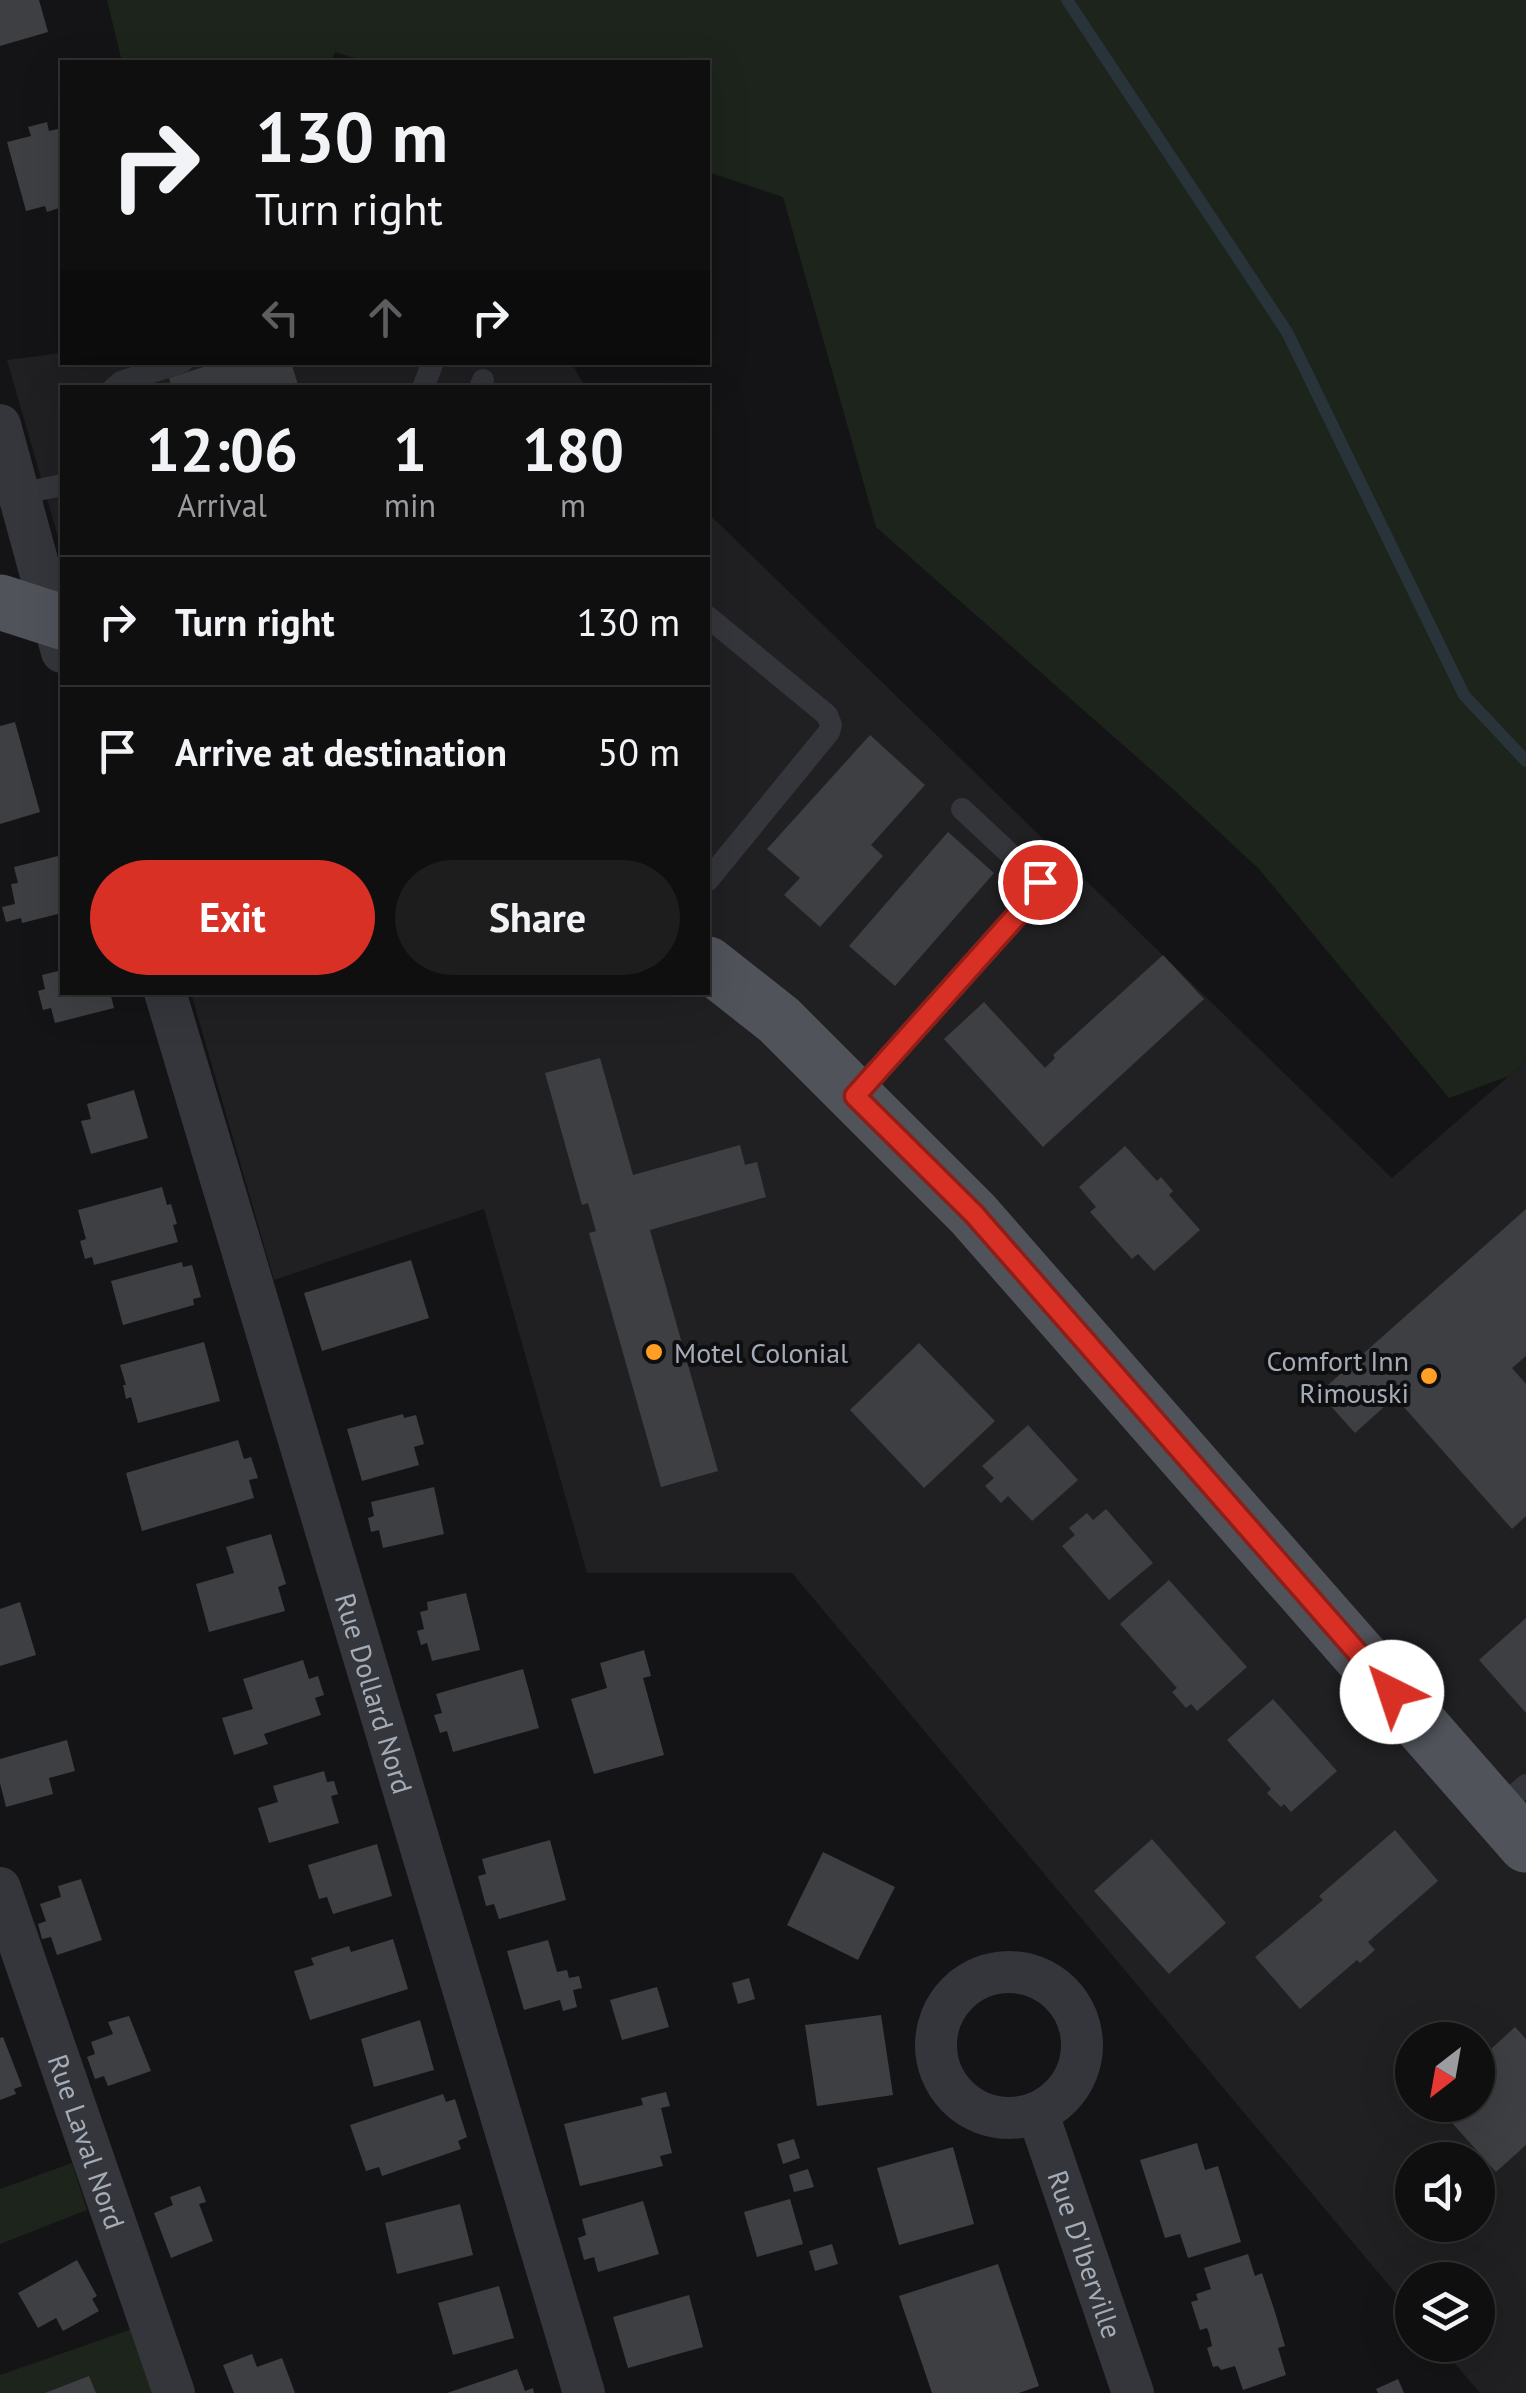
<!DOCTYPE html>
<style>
body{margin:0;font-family:"PT Sans",sans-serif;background:#1d1d1e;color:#f1f3f6;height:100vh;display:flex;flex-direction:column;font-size:38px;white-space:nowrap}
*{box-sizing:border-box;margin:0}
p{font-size:32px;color:#9b9c9f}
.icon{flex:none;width:55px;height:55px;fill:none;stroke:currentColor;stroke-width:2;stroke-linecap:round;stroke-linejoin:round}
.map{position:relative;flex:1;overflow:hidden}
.details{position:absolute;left:60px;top:385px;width:650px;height:610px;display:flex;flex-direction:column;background:#0f0f10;border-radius:0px;box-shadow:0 10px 40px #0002,0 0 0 2px #2f2f30}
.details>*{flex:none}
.guide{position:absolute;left:60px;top:60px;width:650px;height:305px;border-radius:0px;box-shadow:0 10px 40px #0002,0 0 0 2px #2f2f30;background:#0f0f10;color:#f1f3f6;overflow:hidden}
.needle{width:65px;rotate:211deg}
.fabs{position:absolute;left:1395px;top:2022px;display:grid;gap:20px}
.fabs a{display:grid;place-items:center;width:100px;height:100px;border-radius:50%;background:#0f0f10;box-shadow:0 10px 40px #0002,0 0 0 2px #2f2f30;font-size:50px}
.pin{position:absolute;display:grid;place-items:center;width:85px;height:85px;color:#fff;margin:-42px;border:5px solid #fff;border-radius:50%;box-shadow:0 2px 10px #0007}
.me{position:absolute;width:110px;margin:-55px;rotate:319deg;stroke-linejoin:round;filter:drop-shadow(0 0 8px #0008)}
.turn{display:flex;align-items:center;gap:35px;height:210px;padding:0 30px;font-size:45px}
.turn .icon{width:130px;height:130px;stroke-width:2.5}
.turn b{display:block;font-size:70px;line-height:85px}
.lanes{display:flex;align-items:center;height:95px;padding:0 30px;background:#0003;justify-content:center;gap:50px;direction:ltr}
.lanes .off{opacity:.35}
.eta{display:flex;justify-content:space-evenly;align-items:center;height:170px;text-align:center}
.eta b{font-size:60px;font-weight:800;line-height:70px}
.action{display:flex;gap:20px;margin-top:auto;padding:20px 30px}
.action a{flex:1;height:115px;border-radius:60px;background:#d93025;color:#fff;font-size:40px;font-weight:800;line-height:115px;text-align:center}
.action a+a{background:#1d1d1e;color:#f1f3f6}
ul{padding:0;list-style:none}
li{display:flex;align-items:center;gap:30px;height:130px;padding:0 30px;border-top:2px solid #2f2f30}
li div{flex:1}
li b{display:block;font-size:38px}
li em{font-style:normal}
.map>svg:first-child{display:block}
.built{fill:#202023;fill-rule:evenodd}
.green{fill:#1c241c}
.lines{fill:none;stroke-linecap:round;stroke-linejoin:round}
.stream{stroke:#29343a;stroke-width:12}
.building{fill:#3e3f43}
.lane{stroke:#34363b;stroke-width:22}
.street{stroke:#34363b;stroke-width:42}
.primary{stroke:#50535a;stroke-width:55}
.route-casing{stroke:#8d1f18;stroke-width:25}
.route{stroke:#d93025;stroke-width:18}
.poi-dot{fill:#ff9f23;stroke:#0f0f11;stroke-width:4}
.labels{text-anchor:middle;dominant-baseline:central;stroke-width:8;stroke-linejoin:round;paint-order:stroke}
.poi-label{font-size:28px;fill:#a4acb7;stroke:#0f0f11;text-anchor:start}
.street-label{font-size:28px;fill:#a4acb7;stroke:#0f0f11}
</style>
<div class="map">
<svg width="1526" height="2393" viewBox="0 0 1526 2393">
<rect width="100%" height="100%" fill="#141416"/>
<g class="built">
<path d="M62 353V362H572L579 377 587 387 62 388V551L7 360Z"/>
<path d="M708 513 1392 1178 1526 1061V2393H1480L1439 2345H1478V2280H1412V2313L792 1573H587L484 1209 274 1280 191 993 708 992ZM1412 2040H1478V2105H1412ZM1412 2160H1478V2225H1412Z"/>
</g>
<g class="green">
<path d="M107 0H1526V1061L1509 1076 1449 1098 1259 869 1174 790 876 527 783 197 708 172V62H368L335 52 331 62H122Z"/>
<path d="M72 2163 87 2210 0 2244V2189Z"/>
<path d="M132 2329 153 2393H0V2375Z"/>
</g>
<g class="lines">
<path class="stream" d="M1067 0 1287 332 1464 695 1526 761"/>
</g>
<g class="building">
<path d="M0 0H39L48 32 0 46Z"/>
<path d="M47 122 49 131 62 128V207L47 212 45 206 26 211 7 142 31 136 28 127Z"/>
<path d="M219 362H291L299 388H172L169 378Z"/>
<path d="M15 722 40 812 0 824V726Z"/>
<path d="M870 735 925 785 871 845 883 856 820 927 784 895 800 878 767 849Z"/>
<path d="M948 832 994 873 895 986 849 946Z"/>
<path d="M62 855V913L22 923 21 918 6 922 2 907 15 904 11 884 18 883 14 867Z"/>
<path d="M1163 955 1204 999 1043 1147 944 1039 984 1002 1045 1068 1055 1058 1053 1055Z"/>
<path d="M62 970V992H110L114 1008 55 1023 51 1008 43 1010 38 991 45 989 42 975Z"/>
<path d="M600 1058 633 1175 740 1145 745 1165 757 1162 766 1197 650 1230 718 1471 661 1487 589 1233 596 1231 588 1203 582 1205 545 1073Z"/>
<path d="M134 1090 148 1138 91 1154 81 1121 91 1119 87 1104Z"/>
<path d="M1125 1146 1157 1181 1161 1177 1173 1191 1169 1195 1200 1230 1154 1271 1138 1254 1132 1259 1090 1212 1096 1207 1079 1187Z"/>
<path d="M162 1187 167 1205 171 1204 177 1224 173 1225 178 1242 94 1265 92 1257 85 1259 80 1241 86 1239 78 1210Z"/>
<path d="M1526 1209V1356L1512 1368 1526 1384V1516L1512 1529 1395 1397 1355 1433 1319 1393Z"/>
<path d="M411 1260 429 1318 322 1351 304 1293Z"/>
<path d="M182 1262 183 1267 192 1265 201 1297 193 1299 194 1305 123 1325 111 1281Z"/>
<path d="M204 1342 220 1401 138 1423 131 1397 126 1399 123 1385H126L120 1365Z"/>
<path d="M919 1343 995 1421 924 1488 850 1410Z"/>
<path d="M403 1414 404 1418 416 1415 424 1444 414 1447 419 1465 362 1481 347 1429Z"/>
<path d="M1028 1425 1078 1480 1032 1521 1008 1496 1001 1503 985 1486 994 1478 982 1466Z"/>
<path d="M238 1440 244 1459 251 1457 258 1478 249 1480 254 1498 142 1531 126 1473Z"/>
<path d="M434 1487 444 1534 383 1548 379 1530 371 1532 368 1518 374 1516 371 1502Z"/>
<path d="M1106 1509 1153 1563 1109 1600 1062 1546 1075 1535 1069 1528 1087 1513 1093 1520Z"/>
<path d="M271 1534 286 1584 278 1587 285 1611 209 1632 196 1584 234 1573 226 1547Z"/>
<path d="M1169 1580 1247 1667 1197 1711 1191 1704 1186 1708 1172 1692 1177 1688 1120 1624Z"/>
<path d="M466 1593 480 1650 432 1661 427 1643 421 1645 417 1631 424 1629 420 1612 428 1610 427 1602Z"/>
<path d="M20 1602 36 1655 0 1666V1609Z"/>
<path d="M1526 1618V1713L1479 1660Z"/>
<path d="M644 1650 651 1676 643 1678 664 1755 594 1774 571 1699 607 1688 600 1663Z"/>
<path d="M303 1660 309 1679 318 1676 324 1695 315 1698 321 1715 264 1734 268 1744 234 1755 222 1718 253 1709 243 1679Z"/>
<path d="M523 1669 539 1728 453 1752 447 1731 440 1733 434 1715 442 1713 436 1694Z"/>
<path d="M1273 1699 1337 1771 1291 1812 1284 1804 1281 1807 1267 1793 1271 1789 1227 1740Z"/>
<path d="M67 1740 75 1771 49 1778 53 1794 6 1807 0 1783V1759Z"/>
<path d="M324 1771 327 1782 334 1781 338 1794 331 1796 339 1823 269 1843 258 1808 278 1802 273 1786Z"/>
<path d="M1395 1830 1438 1881 1368 1942 1375 1950 1360 1963 1357 1960 1300 2009 1255 1957 1323 1900 1319 1896Z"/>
<path d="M1152 1839 1226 1923 1169 1974 1094 1891Z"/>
<path d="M550 1840 566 1900 499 1919 494 1904 486 1906 478 1876 486 1874 482 1859Z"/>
<path d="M377 1844 392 1896 333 1914 327 1897 319 1899 308 1865Z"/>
<path d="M823 1852 895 1887 858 1960 787 1925Z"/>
<path d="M81 1879 102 1940 57 1955 51 1937 42 1939 38 1924 46 1921 40 1904 61 1897 58 1886Z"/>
<path d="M393 1939 408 1989 310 2020 294 1971 314 1965 311 1958 349 1946 351 1952Z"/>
<path d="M548 1940 557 1972 567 1970 569 1978 579 1976 582 1988 573 1990 577 2007 563 2011 560 2000 524 2010 507 1951Z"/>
<path d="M749 1978 755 1999 738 2004 732 1983Z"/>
<path d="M657 1987 669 2027 622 2040 610 2000Z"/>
<path d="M881 2015 893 2095 817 2106 805 2025Z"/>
<path d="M129 2016 151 2071 108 2086 104 2076 95 2079 87 2057 95 2054 91 2042 113 2034 108 2022Z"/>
<path d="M420 2020 434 2070 374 2087 361 2039Z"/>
<path d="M1515 2027 1526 2039V2145L1496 2172 1436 2105H1478V2061Z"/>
<path d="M3 2037 22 2086 14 2089 16 2094 0 2100V2038Z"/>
<path d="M666 2092 670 2106 661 2108 672 2153 660 2156 663 2166 580 2186 564 2124 643 2105 641 2098Z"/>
<path d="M443 2094 446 2102 455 2099 467 2137 458 2141 461 2149 382 2176 379 2167 366 2171 350 2125Z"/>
<path d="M794 2139 800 2158 783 2164 777 2144Z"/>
<path d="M1197 2143 1205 2170 1218 2166 1241 2242 1188 2258 1180 2234 1165 2238 1140 2160Z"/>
<path d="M953 2147 974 2224 899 2245 877 2168Z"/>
<path d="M808 2169 814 2187 794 2192 789 2175Z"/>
<path d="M200 2186 206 2202 199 2204 213 2241 171 2258 154 2213 173 2205 170 2197Z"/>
<path d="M790 2199 803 2244 757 2257 744 2212Z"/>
<path d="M643 2201 659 2254 598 2272 594 2257 584 2260 578 2238 586 2235 582 2219Z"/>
<path d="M460 2204 473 2255 397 2274 385 2223Z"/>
<path d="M832 2244 838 2264 815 2271 809 2251Z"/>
<path d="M1248 2254 1255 2276 1262 2273 1275 2312 1285 2346 1278 2348 1286 2375 1243 2390 1235 2366 1221 2370 1218 2366 1213 2367 1207 2348 1212 2346 1209 2333 1207 2328 1200 2330 1191 2302 1198 2300 1196 2294 1211 2289 1204 2268Z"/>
<path d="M77 2260 97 2296 92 2299 99 2311 63 2331 56 2318 38 2328 18 2293Z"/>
<path d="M998 2264 1039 2386 1019 2393H932L899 2296Z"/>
<path d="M499 2286 514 2338 453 2355 438 2303Z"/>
<path d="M689 2295 703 2347 628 2368 613 2317Z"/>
<path d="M252 2354 257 2367 282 2358 295 2393H234L223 2365Z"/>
<path d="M517 2369 525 2391 533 2388 534 2393H447Z"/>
<path d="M89 2376 96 2393H45Z"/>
<path d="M1398 2379 1404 2393H1378L1376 2389Z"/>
</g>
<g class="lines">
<g class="lane">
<path d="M114 388 121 382 182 362"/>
<path d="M423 388 433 362"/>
<path d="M480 388 483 380"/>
<path d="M19 494 62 485"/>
<path d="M708 617 827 715 831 725 829 732 708 880"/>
<path d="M855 1096 1040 889V882L962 809"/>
<path d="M1497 1811 1526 1785"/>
</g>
<g class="street">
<path d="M0 425 62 652"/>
<path id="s1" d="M165 992 584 2393"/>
<path id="s2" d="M0 1888 174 2393"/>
<circle cx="1009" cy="2045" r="73"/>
<path id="s3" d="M1038 2114 1133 2393"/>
</g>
<g class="primary">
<path d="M0 602 62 622"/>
<path d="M708 964 779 1020 973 1214 1526 1845"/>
</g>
</g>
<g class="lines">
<defs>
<path id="route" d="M1040 882V889L1036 894 855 1096 974 1214 1392 1692"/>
</defs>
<use href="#route" class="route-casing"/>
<use href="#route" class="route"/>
</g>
<g class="poi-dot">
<circle cx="654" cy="1352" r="10"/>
<circle cx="1429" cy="1376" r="10"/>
</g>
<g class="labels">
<g class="poi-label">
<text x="674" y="1352">Motel Colonial</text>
<text x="1409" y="1360" text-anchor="end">Comfort Inn<tspan x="1409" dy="32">Rimouski</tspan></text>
</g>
<g class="street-label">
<text stroke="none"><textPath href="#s1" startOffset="732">Rue Dollard Nord</textPath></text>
<text stroke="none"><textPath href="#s2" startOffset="268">Rue Laval Nord</textPath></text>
<text stroke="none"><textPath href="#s3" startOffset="148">Rue D'Iberville</textPath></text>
</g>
</g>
</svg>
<div class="fabs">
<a><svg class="needle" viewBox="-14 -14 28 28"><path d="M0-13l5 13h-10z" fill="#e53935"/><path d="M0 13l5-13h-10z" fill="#9b9c9f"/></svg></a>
<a><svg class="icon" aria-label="sound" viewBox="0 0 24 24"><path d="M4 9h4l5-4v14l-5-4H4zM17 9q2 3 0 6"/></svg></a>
<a><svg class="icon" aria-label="layers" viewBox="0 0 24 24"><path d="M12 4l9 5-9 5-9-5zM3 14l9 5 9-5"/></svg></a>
</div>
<div class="pin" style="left:1040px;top:882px;background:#d93025"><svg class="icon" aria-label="arrive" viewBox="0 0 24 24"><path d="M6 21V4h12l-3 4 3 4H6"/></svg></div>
<svg class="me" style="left:1392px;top:1692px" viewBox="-20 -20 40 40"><circle r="19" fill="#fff"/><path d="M0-13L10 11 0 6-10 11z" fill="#d93025"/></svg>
<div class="guide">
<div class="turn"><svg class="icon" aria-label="right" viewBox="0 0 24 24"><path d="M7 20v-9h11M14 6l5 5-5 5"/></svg><div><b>130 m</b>Turn right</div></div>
<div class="lanes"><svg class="icon off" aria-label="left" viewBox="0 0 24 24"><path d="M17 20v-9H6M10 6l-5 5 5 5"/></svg><svg class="icon off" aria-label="ahead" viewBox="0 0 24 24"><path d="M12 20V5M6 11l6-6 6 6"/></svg><svg class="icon" aria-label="right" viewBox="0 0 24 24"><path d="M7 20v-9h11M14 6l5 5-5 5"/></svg></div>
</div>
<section class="details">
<div class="eta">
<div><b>12:06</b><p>Arrival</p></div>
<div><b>1</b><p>min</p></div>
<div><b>180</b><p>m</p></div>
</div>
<ul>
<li><svg class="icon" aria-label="right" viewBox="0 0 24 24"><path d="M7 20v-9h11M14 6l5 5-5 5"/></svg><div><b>Turn right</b></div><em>130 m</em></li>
<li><svg class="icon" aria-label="arrive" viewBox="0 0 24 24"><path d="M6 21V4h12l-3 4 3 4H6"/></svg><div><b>Arrive at destination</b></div><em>50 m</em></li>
</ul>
<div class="action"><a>Exit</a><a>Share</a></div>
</section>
</div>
